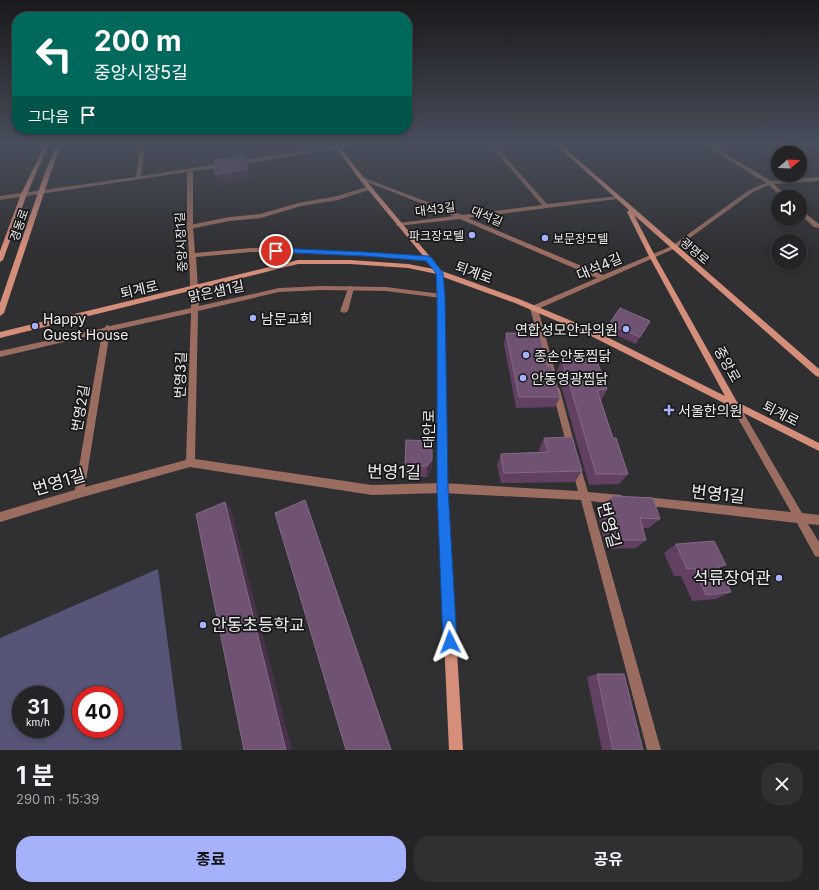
<!DOCTYPE html>
<html lang="ko">
<meta charset="utf-8">
<style>
body{margin:0;font-family:Inter,"Noto Sans KR",sans-serif;background:#303032;color:#f1f3f6;height:100vh;display:flex;flex-direction:column;font-size:15px;white-space:nowrap}
*{box-sizing:border-box;margin:0}
p{font-size:13px;color:#a3a4a7}
.icon{flex:none;width:22px;height:22px;fill:none;stroke:currentColor;stroke-width:2;stroke-linecap:round;stroke-linejoin:round}
.map{position:relative;height:750px;overflow:hidden}
.sheet{display:flex;flex-direction:column;background:#242426;flex:1}
.sheet>*{flex:none}
.banner{position:absolute;left:12px;top:12px;width:400px;height:122px;border-radius:16px;box-shadow:0 2px 6px #0003,0 0 0 1px #414143;background:#00695c;color:#fff;overflow:hidden}
.needle{width:26px;rotate:71deg}
.controls{position:absolute;left:771px;top:146px;display:grid;gap:8px}
.controls a{display:grid;place-items:center;width:36px;height:36px;border-radius:50%;background:#242426;box-shadow:0 2px 6px #0003,0 0 0 1px #414143;font-size:20px}
.speed{position:absolute;left:12px;top:686px;display:flex;gap:8px;font-size:20px;font-weight:700;text-align:center}
.speed>*{display:grid;place-content:center;width:52px;height:52px;border-radius:50%;background:#242426;box-shadow:0 2px 6px #0003,0 0 0 1px #414143;line-height:1}
.speed small{font-size:10px;font-weight:400}
.speed .limit{border:6px solid #d22;background:#fff;color:#111}
.pin{position:absolute;display:grid;place-items:center;width:34px;height:34px;color:#fff;margin:-17px;border:2px solid #fff;border-radius:50%;box-shadow:0 1px 4px #0007}
.me{position:absolute;width:44px;margin:-22px;rotate:357deg;stroke-linejoin:round;filter:drop-shadow(0 0 3px #0008)}
.turn{display:flex;align-items:center;gap:14px;height:84px;padding:0 16px;font-size:18px}
.turn .icon{width:52px;height:52px;stroke-width:2.5}
.turn b{display:block;font-size:28px;line-height:34px}
.then{display:flex;align-items:center;height:38px;padding:0 16px;background:#0003;gap:8px;font-size:15px}
.round{display:grid;place-items:center;flex:none;width:42px;height:42px;border-radius:16px;background:#303032}
.headline{display:flex;align-items:center;justify-content:space-between;height:68px;padding:0 16px}
h1{font-size:24px;font-weight:700;line-height:30px}
.action{display:flex;gap:8px;margin-top:auto;padding:8px 16px}
.action a{flex:1;height:46px;border-radius:16px;background:#a6b1fc;color:#111;font-size:16px;font-weight:700;line-height:46px;text-align:center}
.action a+a{background:#303032;color:#f1f3f6}
.map>svg:first-child{display:block}
.green{fill:#565477;fill-rule:evenodd}
.lines{fill:none;stroke-linecap:round;stroke-linejoin:round}
.lane{fill:#9a6d60;fill-rule:evenodd}
.street{fill:#9a6d60;fill-rule:evenodd}
.secondary{fill:#d58e7a;fill-rule:evenodd}
.wall{fill:#614062}
.shaded-wall{fill:#473249}
.building{fill:#705272;stroke:#846a85}
.route{fill:#1a73e8;stroke:#114b97}
.poi-dot{fill:#a6b1fc;stroke:#181819;stroke-width:1.5}
.labels{text-anchor:middle;dominant-baseline:central;stroke-width:3.5;stroke-linejoin:round;paint-order:stroke}
.far-street-label{font-size:12px;fill:#ececee;stroke:#181819}
.far-poi-label{font-size:12px;fill:#ececee;stroke:#181819;text-anchor:end}
.street-label{font-size:14px;fill:#ececee;stroke:#181819}
.poi-label{font-size:14px;fill:#ececee;stroke:#181819;text-anchor:start}
.near-street-label{font-size:17px;fill:#ececee;stroke:#181819}
.near-poi-label{font-size:17px;fill:#ececee;stroke:#181819;text-anchor:end}
</style>
<div class="map">
<svg width="819" height="750" viewBox="0 0 819 750">
<rect width="100%" height="100%" fill="#303033"/>
<path class="green" d="M158 569 182 750H0V638ZM21 695H55V729H21ZM81 695H115V729H81Z"/>
<g class="lines">
<g class="lane">
<path d="M370 186 373 188 372 189 338 200 301 206 261 218 229 221 190 229 187 227 190 225 229 217 260 214 298 203 337 196Z"/>
<path d="M349 286H351L354 288 348 311 344 313 340 311Z"/>
</g>
<g class="street">
<path d="M141 144H145L141 176 225 163 228 165 225 167 193 171V227L195 253 251 248 365 252 428 257 431 259 428 261 365 256 251 252 196 257 199 306 279 288 321 286 386 287 441 294 444 296 441 298 386 291 321 290 279 292 198 311 195 459 372 485 442 483 578 491 571 465 573 462 576 461 579 462 588 492 621 495 624 497 626 500 624 503 621 505 591 501 661 750H647L581 500 442 493 372 495 190 467 79 498 0 522V512L75 490 102 333 0 357V351L104 328 107 325 110 326 191 308 189 257 188 255 189 254 187 227V172L0 200V196L136 177ZM191 313 186 460 85 487 110 331Z"/>
<path d="M352 144H363L361 145 236 165 233 163 236 161Z"/>
<path d="M489 144H494L547 204 619 196V198L617 199 468 218 603 275 672 246 749 190 766 183 703 144H708L714 147 730 144H739L718 149 771 181 819 177V181L774 184 788 197H782L769 185 753 192 676 248 538 309 556 375 555 377H549L548 375 530 308 532 306 597 278 460 219 397 226 396 225 399 223 454 216 359 179 364 178 462 215 542 205Z"/>
<path d="M757 144 819 145V147L759 145Z"/>
<path d="M800 209 819 224V228L814 227 800 214Z"/>
<path d="M556 387 559 388 560 390 575 446 574 449 571 450 568 449 567 446 552 390 553 388Z"/>
<path d="M734 401 737 402 802 513 819 515V525L808 524 819 542V557L815 556 797 523 642 505 640 502 642 499 645 497 791 512 731 406 730 404 731 402Z"/>
</g>
<g class="secondary">
<path d="M45 144H49L27 194 3 260 0 262V251L21 194Z"/>
<path d="M57 144H61L49 178 4 313 0 316V303L43 178Z"/>
<path d="M333 144H337L364 178 442 271 519 299 591 329 725 396 649 256 627 212 629 210 555 144H560L819 369V377L816 376 634 215 655 256 737 402 819 443V451L585 333 515 303 443 277 447 488 463 750H449L437 488V274L408 268 350 264H298L0 338V332L298 260H350L408 264 434 269 360 180Z"/>
</g>
</g>
<g class="wall">
<path d="M638 144H651L644 147Z"/>
<path d="M650 321 636 344 605 330 609 324Z"/>
<path d="M506 333 548 367 560 397 555 407 516 408 504 344Z"/>
<path d="M562 359 607 389 601 401 613 438 628 474 619 484 589 485 557 371Z"/>
<path d="M544 438 582 471 575 482 501 483 497 465 501 454 540 452 539 449Z"/>
<path d="M432 460 431 471 427 477 405 476V466Z"/>
<path d="M605 502 660 519 649 528H642L646 540 636 548 606 549 597 511Z"/>
<path d="M676 544 726 565 720 568 731 592 716 599 692 601 681 576H674L664 553Z"/>
<path d="M597 674 643 750H602L587 677Z"/>
</g>
<g class="shaded-wall">
<path d="M645 144H651L644 147Z"/>
<path d="M245 155 248 165 250 179 219 185 215 175Z"/>
<path d="M432 460 431 471 427 477V466Z"/>
<path d="M305 500 308 507 392 750H391Z"/>
<path d="M225 502 231 509 292 750H286Z"/>
</g>
<g class="building">
<path d="M245 155 248 169 215 175 214 160Z"/>
<path d="M620 308 650 321 640 337 609 324Z"/>
<path d="M506 333H539L548 367 551 365 560 397H519Z"/>
<path d="M582 350 596 358 607 389 597 390 613 438H616L628 474H596L562 359Z"/>
<path d="M572 437 582 471 504 473 501 454 548 452 544 438Z"/>
<path d="M406 440 432 441V460L427 466H405Z"/>
<path d="M614 496 653 498 660 519 640 518 646 540H615L605 502Z"/>
<path d="M305 500 391 750H346L275 513Z"/>
<path d="M225 502 286 750H244L196 514Z"/>
<path d="M714 541 726 565 718 566 731 592 706 595 694 568 687 569 676 544Z"/>
<path d="M597 674H624L643 750H613Z"/>
</g>
<linearGradient id="sky" x2="0" y2="1"><stop stop-color="#1a1a1c"/><stop offset="0.58" stop-color="#484e5b"/><stop offset="1" stop-color="#484e5b" stop-opacity="0"/></linearGradient>
<rect width="819" height="249" fill="url(#sky)"/>
<path class="route" d="M276 248 365 252 428 256 431 257 443 273 445 296 448 488 457 642 455 647 450 649 445 647 443 642 437 488V296L436 273 426 261 365 256 274 252V249Z"/>
<g class="poi-dot">
<circle cx="472" cy="235" r="4"/>
<circle cx="545" cy="238" r="4"/>
<circle cx="253" cy="318" r="4"/>
<circle cx="35" cy="326" r="4"/>
<circle cx="626" cy="329" r="4"/>
<circle cx="526" cy="355" r="4"/>
<circle cx="523" cy="378" r="4"/>
<path d="M667 404h4v4h4v4h-4v4h-4v-4h-4v-4h4z"/>
<circle cx="779" cy="578" r="4"/>
<circle cx="203" cy="625" r="4"/>
</g>
<g class="labels">
<g class="far-street-label">
<text transform="translate(435 209) rotate(-7)">대석3길</text>
<text transform="translate(487 216) rotate(23)">대석길</text>
<text transform="translate(19 225) rotate(-71)">경동로</text>
<text transform="translate(181 242) rotate(-93)">중앙시장1길</text>
<text transform="translate(695 251) rotate(40)">광명로</text>
</g>
<g class="far-poi-label">
<text x="464" y="235">파크장모텔</text>
<text x="553" y="238" text-anchor="start">보문장모텔</text>
</g>
<g class="street-label">
<text transform="translate(599 266) rotate(-23)">대석4길</text>
<text transform="translate(474 272) rotate(20)">퇴계로</text>
<text transform="translate(139 289) rotate(-13)">퇴계로</text>
<text transform="translate(216 291) rotate(-12)">맑은샘1길</text>
<text transform="translate(728 364) rotate(61)">중앙로</text>
<text transform="translate(180 375) rotate(-88)">번영3길</text>
<text transform="translate(80 408) rotate(-80)">번영2길</text>
<text transform="translate(781 413) rotate(27)">퇴계로</text>
<text transform="translate(428 429) rotate(-90)">대안로</text>
</g>
<g class="poi-label">
<text x="43" y="318">Happy<tspan x="43" dy="16">Guest House</tspan></text>
<text x="261" y="318">남문교회</text>
<text x="618" y="329" text-anchor="end">연합성모안과의원</text>
<text x="534" y="355">종손안동찜닭</text>
<text x="531" y="378">안동영광찜닭</text>
<text x="678" y="410">서울한의원</text>
</g>
<g class="near-street-label">
<text transform="translate(394 472) rotate(1)">번영1길</text>
<text transform="translate(59 482) rotate(-17)">번영1길</text>
<text transform="translate(718 494) rotate(6)">번영1길</text>
<text transform="translate(609 525) rotate(75)">번영길</text>
</g>
<g class="near-poi-label">
<text x="771" y="578">석류장여관</text>
<text x="211" y="625" text-anchor="start">안동초등학교</text>
</g>
</g>
</svg>
<div class="controls">
<a><svg class="needle" viewBox="-14 -14 28 28"><path d="M0-13l5 13h-10z" fill="#e53935"/><path d="M0 13l5-13h-10z" fill="#a3a4a7"/></svg></a>
<a><svg class="icon" aria-label="sound" viewBox="0 0 24 24"><path d="M4 9h4l5-4v14l-5-4H4zM17 9q2 3 0 6"/></svg></a>
<a><svg class="icon" aria-label="layers" viewBox="0 0 24 24"><path d="M12 4l9 5-9 5-9-5zM3 14l9 5 9-5"/></svg></a>
</div>
<div class="speed"><div>31<small>km/h</small></div><div class="limit">40</div></div>
<div class="pin" style="left:276px;top:251px;background:#d93025"><svg class="icon" aria-label="arrive" viewBox="0 0 24 24"><path d="M6 21V4h12l-3 4 3 4H6"/></svg></div>
<svg class="me" style="left:450px;top:642px" viewBox="-20 -20 40 40"><path d="M0-17L14 15 0 8-14 15z" fill="#1a73e8" stroke="#fff" stroke-width="4"/></svg>
<div class="banner">
<div class="turn"><svg class="icon" aria-label="left" viewBox="0 0 24 24"><path d="M17 20v-9H6M10 6l-5 5 5 5"/></svg><div><b>200 m</b>중앙시장5길</div></div>
<div class="then">그다음<svg class="icon" aria-label="arrive" viewBox="0 0 24 24"><path d="M6 21V4h12l-3 4 3 4H6"/></svg></div>
</div>
</div>
<section class="sheet">
<div class="headline"><div><h1>1 분</h1><p>290 m · 15:39</p></div><a class="round"><svg class="icon" aria-label="close" viewBox="0 0 24 24"><path d="M6 6l12 12M18 6L6 18"/></svg></a></div>
<div class="action"><a>종료</a><a>공유</a></div>
</section>
